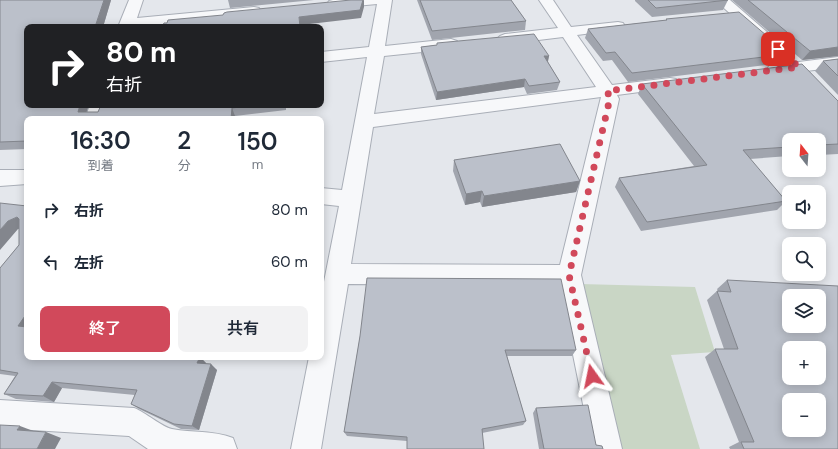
<!DOCTYPE html>
<html lang="ja">
<meta charset="utf-8">
<style>
body{margin:0;font-family:"DM Sans","Noto Sans JP",sans-serif;background:#f2f2f3;color:#1f2937;height:100vh;display:flex;flex-direction:column;font-size:15px;white-space:nowrap}
*{box-sizing:border-box;margin:0}
p{font-size:13px;color:#747a83}
.icon{flex:none;width:22px;height:22px;fill:none;stroke:currentColor;stroke-width:2;stroke-linecap:round;stroke-linejoin:round}
.map{position:relative;flex:1;overflow:hidden}
.details{position:absolute;left:24px;top:116px;width:300px;height:244px;display:flex;flex-direction:column;background:#fff;border-radius:8px;box-shadow:0 2px 10px #0003}
.details>*{flex:none}
.top-card{position:absolute;left:24px;top:24px;width:300px;height:84px;border-radius:8px;box-shadow:0 2px 10px #0003;background:#202124;color:#fff;overflow:hidden}
.needle{width:26px;rotate:343deg}
.fabs{position:absolute;left:782px;top:133px;display:grid;gap:8px}
.fabs a{display:grid;place-items:center;width:44px;height:44px;border-radius:8px;background:#fff;box-shadow:0 2px 10px #0003;font-size:20px}
.pin{position:absolute;display:grid;place-items:center;width:34px;height:34px;color:#fff;margin:-17px;border-radius:8px;box-shadow:0 2px 6px #0006}
.me{position:absolute;width:44px;margin:-22px;rotate:348deg;stroke-linejoin:round;filter:drop-shadow(0 0 3px #0008)}
.turn{display:flex;align-items:center;gap:14px;height:84px;padding:0 16px;font-size:18px}
.turn .icon{width:52px;height:52px;stroke-width:2.5}
.turn b{display:block;font-size:28px;line-height:34px}
.eta{display:flex;justify-content:space-evenly;align-items:center;height:68px;text-align:center}
.eta b{font-size:24px;font-weight:600;line-height:28px}
.primary-button{display:flex;gap:8px;margin-top:auto;padding:8px 16px}
.primary-button a{flex:1;height:46px;border-radius:8px;background:#d1495b;color:#fff;font-size:16px;font-weight:600;line-height:46px;text-align:center}
.primary-button a+a{background:#f2f2f3;color:#1f2937}
ul{padding:0;list-style:none}
li{display:flex;align-items:center;gap:12px;height:52px;padding:0 16px}
li div{flex:1}
li b{display:block;font-size:15px}
li em{font-style:normal}
.map>svg:first-child{display:block}
.green{fill:#c9d6c5}
.lines{fill:none;stroke-linecap:round;stroke-linejoin:round}
.minor-casing{stroke:#a9aeb7;stroke-width:2}
.minor{fill:#f7f8fa;fill-rule:evenodd}
.wall{fill:#a1a5ae}
.shaded-wall{fill:#83868d}
.building{fill:#bbc0ca;stroke:#83868d;fill-rule:evenodd}
.route{stroke:#d1495b;stroke-width:7;stroke-dasharray:0 12.6}
</style>
<div class="map">
<svg width="838" height="449" viewBox="0 0 838 449">
<rect width="100%" height="100%" fill="#e4e7ec"/>
<path class="green" d="M580 284 695 287 715 352 671 355 700 449H616Z"/>
<g class="lines">
<defs>
<g id="minor">
<path d="M129 0H143L137 18 254 7 259 8 261 11 259 14 254 15 134 27H118Z"/>
<path d="M333 0H392L385 46 451 39 457 41 459 44 457 47 451 49 384 56 374 114 596 87 563 37 505 44 500 42 497 39 500 36 505 34 558 28 539 0H553L571 27 618 22 623 23 625 26 623 29 577 35 612 85 670 78 676 79 678 83 676 87 670 88 617 95 619 99 581 275 622 449H592L559 285 348 284 321 449H291L309 357H321V297L339 206 321 204V188L342 190 367 57 321 62V52L369 47 377 4 334 8 329 7 327 4 329 1ZM601 97 560 265 351 264 373 127Z"/>
<path d="M715 0H730L767 32 764 35 759 37 754 35Z"/>
<path d="M838 57V67L775 75 769 74 767 70 769 66 775 65Z"/>
<path d="M90 105H108L103 119H85Z"/>
<path d="M0 170H27V184L0 186Z"/>
<path d="M0 400 134 408C145 412 162 427 172 429 192 433 213 430 233 438L237 449H148L129 436 0 428Z"/>
</g>
</defs>
<use href="#minor" class="minor-casing"/>
<use href="#minor" class="minor"/>
</g>
<g class="wall">
<path d="M0 0H111L103 27 27 105H89L86 112H98L101 105H286V110L235 116 27 119V149L0 150Z"/>
<path d="M228 0H314L230 8Z"/>
<path d="M417 0H511L526 21 525 30 432 40Z"/>
<path d="M635 0H728L723 10 652 17 635 1Z"/>
<path d="M732 0H838V56L802 60Z"/>
<path d="M666 19 788 54 782 63 628 82 612 60 603 61 585 38 588 29 666 20Z"/>
<path d="M437 43 549 56 548 62 560 82 557 90 527 94 524 87 436 100 421 54V47L437 45Z"/>
<path d="M838 59V95L815 71 823 61Z"/>
<path d="M642 84 838 101V154L819 155V140H789V156L750 159 786 201 777 210 641 231 615 187 619 178 694 166 638 94Z"/>
<path d="M454 160 580 181 576 192 482 207 480 202 465 205 453 171Z"/>
<path d="M27 206V357H200L206 363 205 364 217 370 199 430 181 429 139 409 131 404 135 395 62 388 54 402 16 399 4 394 15 376 0 374V268L19 245V229H18Z"/>
<path d="M727 280 838 449H730L729 447 739 442 705 357 715 349H724L707 300 717 291H718L717 289Z"/>
<path d="M360 336 576 350 572 356H507L526 421 523 425 482 433 407 441 347 436 344 432Z"/>
<path d="M536 408 596 445 603 449H539L533 413Z"/>
</g>
<g class="shaded-wall">
<path d="M104 0H111L103 27H95Z"/>
<path d="M364 0V7L361 18 301 25 300 27 299 17Z"/>
<path d="M838 47V56L802 60 810 51Z"/>
<path d="M544 56H549L547 64Z"/>
<path d="M525 79 524 87 436 100 437 92Z"/>
<path d="M80 105H89L84 119 78 112Z"/>
<path d="M232 108 235 116V119H231Z"/>
<path d="M580 181 576 192 482 207 484 196Z"/>
<path d="M482 191 480 202 465 205 466 194Z"/>
<path d="M17 217 26 226 18 229 0 250V230L8 221Z"/>
<path d="M27 313V332L18 326Z"/>
<path d="M200 357 206 363 203 369 197 363Z"/>
<path d="M211 364 217 370 199 430 192 426Z"/>
<path d="M52 382 62 388 54 402 43 396Z"/>
<path d="M20 426 36 432 17 430Z"/>
<path d="M46 432 61 438 55 449H37Z"/>
</g>
<g class="building">
<path d="M0 0H104L95 27H27V105H80L78 112H98L101 105H256L232 108 231 119H27V141L0 142Z"/>
<path d="M351 0H363L360 10 299 17 300 27H162L164 23H167L168 20 223 15 224 13 227 12Z"/>
<path d="M420 0H511L526 21 432 31Z"/>
<path d="M648 0H728L656 8Z"/>
<path d="M748 0H838V47L810 51Z"/>
<path d="M739 12 788 54 632 73 615 52 606 53 588 29 667 20 666 19Z"/>
<path d="M534 34 549 56H544L560 82 529 86 525 79 437 92 421 47 437 45V43Z"/>
<path d="M838 59V76L823 61Z"/>
<path d="M802 64 838 101V144L819 145V140H789V147L743 150 786 201 647 222 619 178 707 165 642 84Z"/>
<path d="M560 144 580 181 484 196 482 191 466 194 454 160Z"/>
<path d="M0 203 27 206V313L18 326 27 327V357H200L197 363 211 364 192 426 174 424 131 404 137 390 52 382 43 396 4 394 18 373 0 370V268L19 245V219L17 217 8 221 0 230Z"/>
<path d="M367 278 561 279 576 350H505L526 421 482 429 484 449H407V437L344 432 360 336Z"/>
<path d="M727 280 838 286V449H744L741 442H754L715 349H738L717 291 731 292ZM789 296H819V326H789ZM789 348H819V378H789ZM789 400H819V430H789Z"/>
<path d="M588 405 596 445 602 446 603 449H544L536 408Z"/>
<path d="M0 425 20 426 17 430 46 432 37 449H0Z"/>
</g>
<g class="lines">
<path class="route" d="M592 376 569 275 610 98 607 91 799 67 778 49"/>
</g>
</svg>
<div class="fabs">
<a><svg class="needle" viewBox="-14 -14 28 28"><path d="M0-13l5 13h-10z" fill="#e53935"/><path d="M0 13l5-13h-10z" fill="#747a83"/></svg></a>
<a><svg class="icon" aria-label="sound" viewBox="0 0 24 24"><path d="M4 9h4l5-4v14l-5-4H4zM17 9q2 3 0 6"/></svg></a>
<a><svg class="icon" aria-label="search" viewBox="0 0 24 24"><circle cx="10" cy="10" r="6"/><path d="M15 15l6 6"/></svg></a>
<a><svg class="icon" aria-label="layers" viewBox="0 0 24 24"><path d="M12 4l9 5-9 5-9-5zM3 14l9 5 9-5"/></svg></a>
<a>+</a>
<a>−</a>
</div>
<div class="pin" style="left:778px;top:49px;background:#d93025"><svg class="icon" aria-label="arrive" viewBox="0 0 24 24"><path d="M6 21V4h12l-3 4 3 4H6"/></svg></div>
<svg class="me" style="left:592px;top:376px" viewBox="-20 -20 40 40"><path d="M0-17L14 15 0 8-14 15z" fill="#d1495b" stroke="#fff" stroke-width="4"/></svg>
<div class="top-card">
<div class="turn"><svg class="icon" aria-label="right" viewBox="0 0 24 24"><path d="M7 20v-9h11M14 6l5 5-5 5"/></svg><div><b>80 m</b>右折</div></div>
</div>
<section class="details">
<div class="eta">
<div><b>16:30</b><p>到着</p></div>
<div><b>2</b><p>分</p></div>
<div><b>150</b><p>m</p></div>
</div>
<ul>
<li><svg class="icon" aria-label="right" viewBox="0 0 24 24"><path d="M7 20v-9h11M14 6l5 5-5 5"/></svg><div><b>右折</b></div><em>80 m</em></li>
<li><svg class="icon" aria-label="left" viewBox="0 0 24 24"><path d="M17 20v-9H6M10 6l-5 5 5 5"/></svg><div><b>左折</b></div><em>60 m</em></li>
</ul>
<div class="primary-button"><a>終了</a><a>共有</a></div>
</section>
</div>
